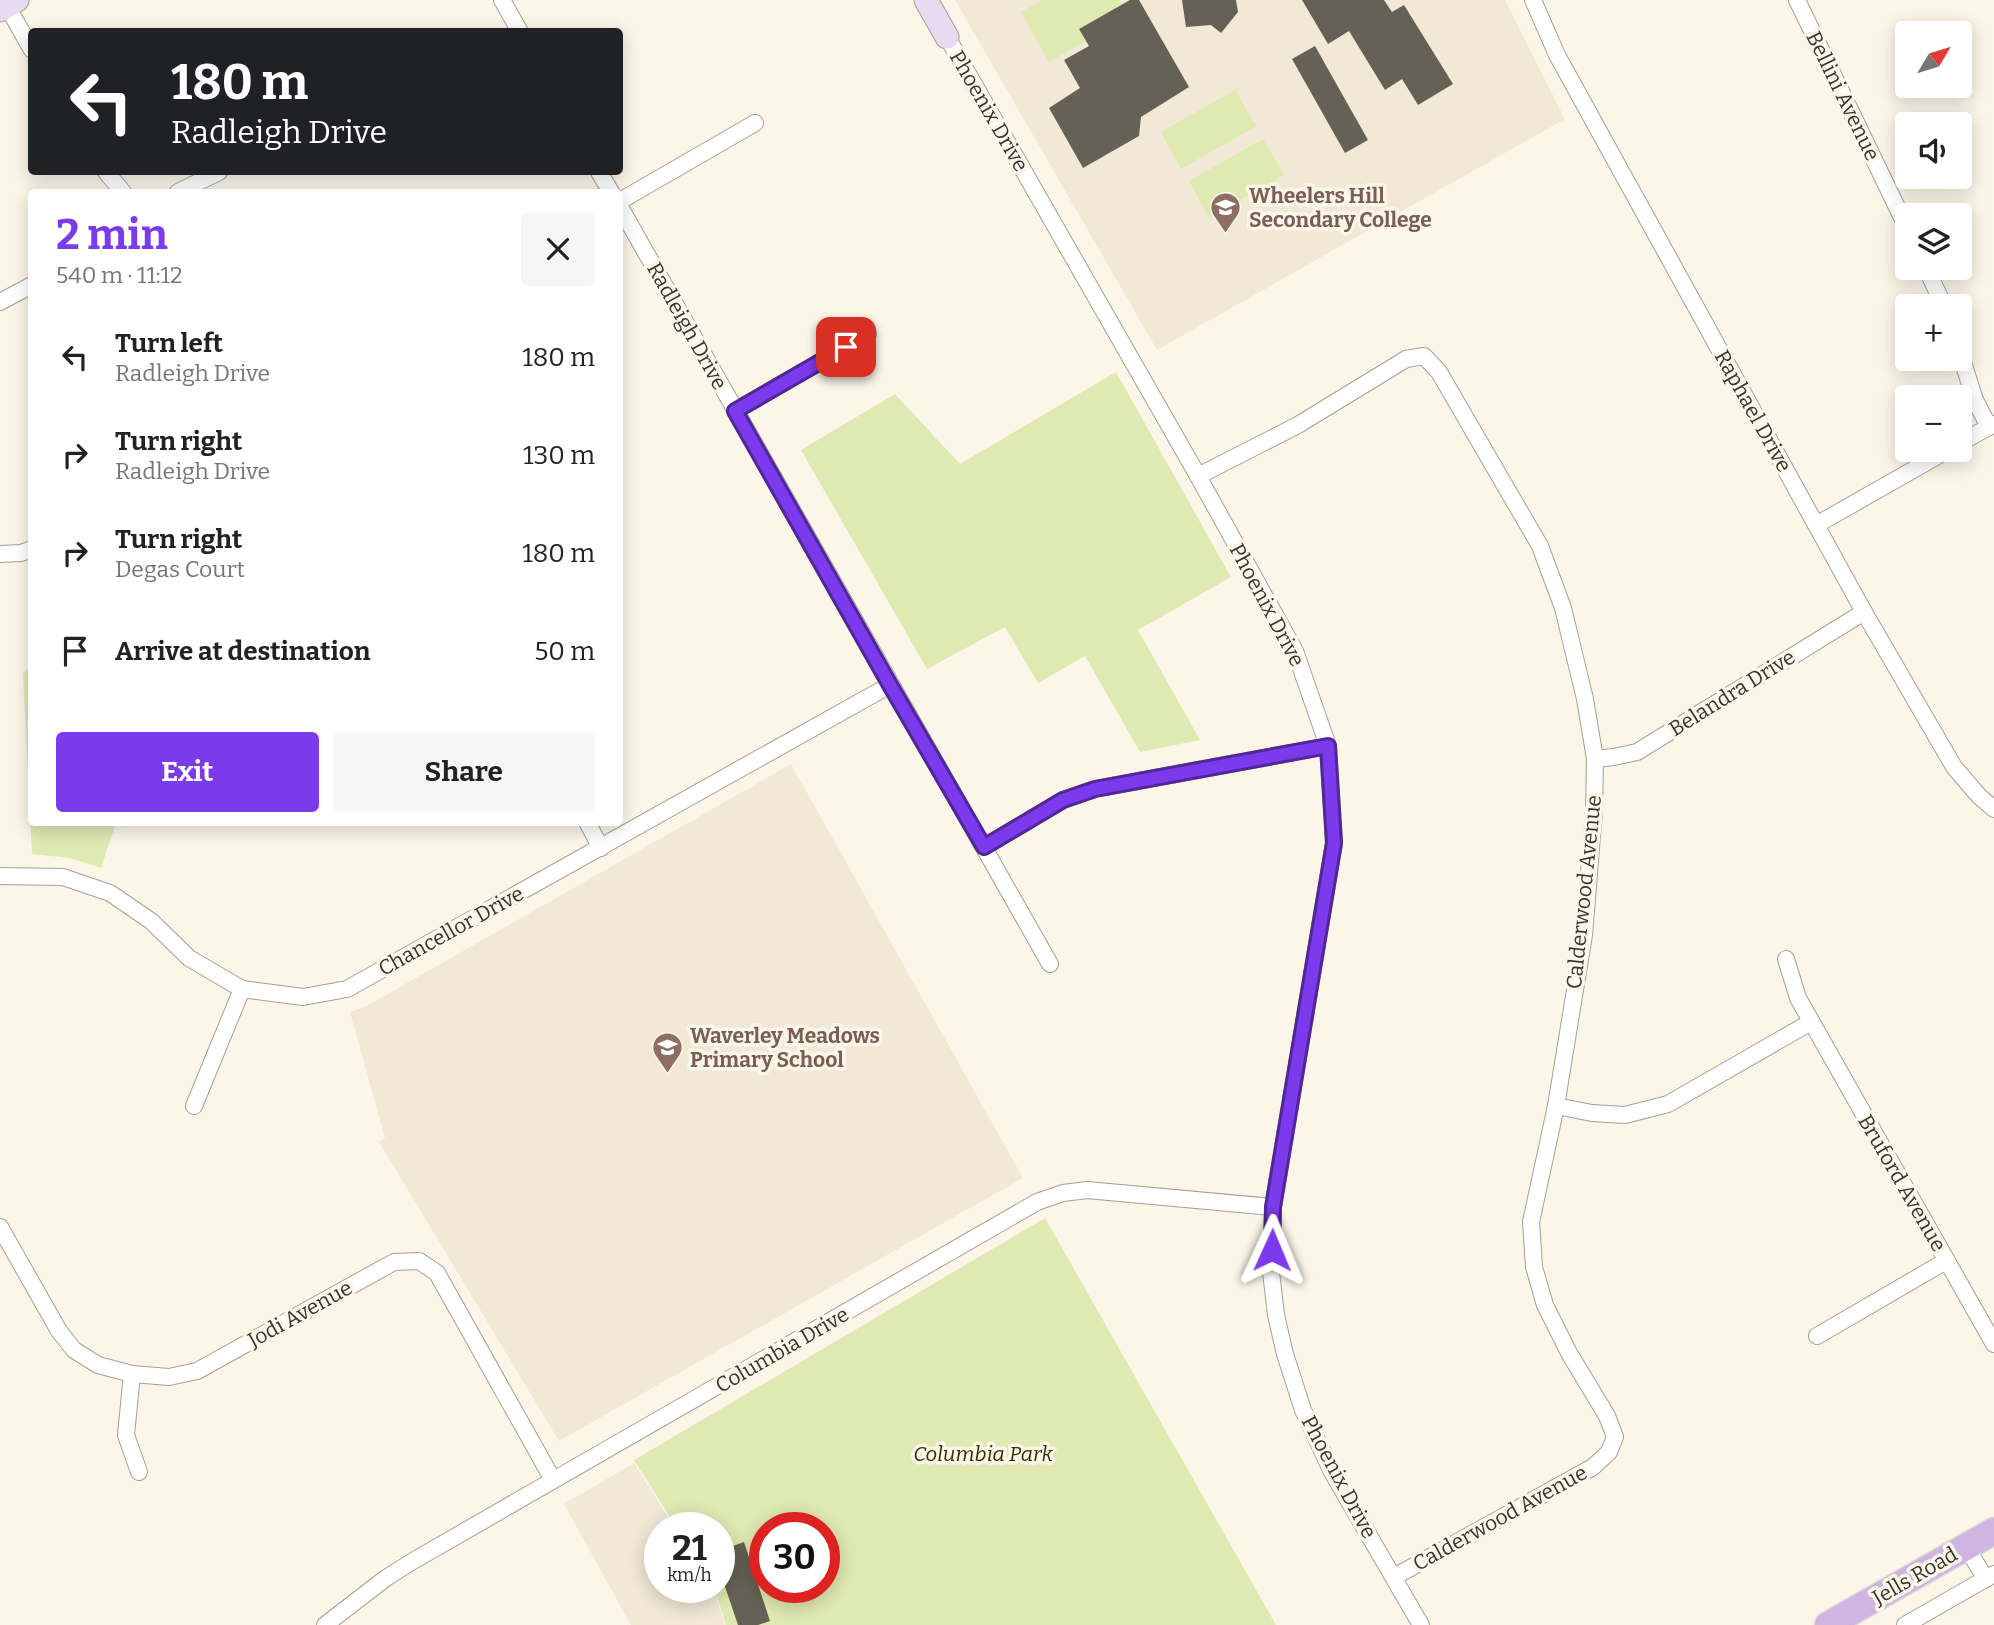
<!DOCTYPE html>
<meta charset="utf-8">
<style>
body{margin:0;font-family:Bitter,serif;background:#f6f6f6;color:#222;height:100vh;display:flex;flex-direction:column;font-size:26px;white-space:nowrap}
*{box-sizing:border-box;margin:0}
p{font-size:23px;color:#767676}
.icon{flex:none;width:38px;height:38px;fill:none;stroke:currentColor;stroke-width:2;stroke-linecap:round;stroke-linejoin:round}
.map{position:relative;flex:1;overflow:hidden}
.drawer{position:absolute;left:28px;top:189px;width:595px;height:637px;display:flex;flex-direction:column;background:#fff;border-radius:7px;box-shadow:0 4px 18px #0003}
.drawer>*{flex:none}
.hud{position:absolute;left:28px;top:28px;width:595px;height:147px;border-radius:7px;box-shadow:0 4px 18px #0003;background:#202124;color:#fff;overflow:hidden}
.needle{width:46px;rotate:52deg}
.buttons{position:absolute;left:1895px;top:21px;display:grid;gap:14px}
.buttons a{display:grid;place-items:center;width:77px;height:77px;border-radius:7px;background:#fff;box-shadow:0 4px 18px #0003;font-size:35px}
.speed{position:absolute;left:644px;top:1512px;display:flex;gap:14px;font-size:35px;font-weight:700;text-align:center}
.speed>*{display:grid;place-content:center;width:91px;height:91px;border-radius:50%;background:#fff;box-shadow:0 4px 18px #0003;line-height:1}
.speed small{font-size:18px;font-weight:400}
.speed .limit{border:10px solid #d22;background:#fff;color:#111}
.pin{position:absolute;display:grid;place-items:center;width:60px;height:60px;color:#fff;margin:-30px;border-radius:14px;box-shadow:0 4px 10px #0006}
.me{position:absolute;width:77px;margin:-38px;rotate:1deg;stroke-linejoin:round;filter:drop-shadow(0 0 5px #0008)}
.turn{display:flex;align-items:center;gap:24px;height:147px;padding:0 28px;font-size:32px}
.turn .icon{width:91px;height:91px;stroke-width:2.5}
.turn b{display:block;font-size:49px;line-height:60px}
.round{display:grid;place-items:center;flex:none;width:74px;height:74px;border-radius:7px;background:#f6f6f6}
.headline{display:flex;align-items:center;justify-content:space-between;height:119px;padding:0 28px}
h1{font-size:42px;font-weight:700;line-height:52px;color:#7c3aed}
.cta{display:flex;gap:14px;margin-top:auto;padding:14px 28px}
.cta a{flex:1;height:80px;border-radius:7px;background:#7c3aed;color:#fff;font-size:28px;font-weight:700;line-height:80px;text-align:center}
.cta a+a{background:#f6f6f6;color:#222}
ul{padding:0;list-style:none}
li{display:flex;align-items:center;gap:21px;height:98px;padding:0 28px}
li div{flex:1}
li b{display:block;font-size:26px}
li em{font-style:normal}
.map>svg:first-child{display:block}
.built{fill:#f1e9d6}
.green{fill:#dfe9b2;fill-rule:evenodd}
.building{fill:#666156}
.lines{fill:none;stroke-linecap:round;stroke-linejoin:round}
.street-casing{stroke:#a5a094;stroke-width:18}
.secondary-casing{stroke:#a5a094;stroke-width:25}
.primary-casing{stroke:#dbdada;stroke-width:29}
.street{stroke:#fff;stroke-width:16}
.secondary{stroke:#e7daf1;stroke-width:23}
.primary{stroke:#d0b5e2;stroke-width:26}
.route-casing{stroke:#51269a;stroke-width:18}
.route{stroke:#7c3aed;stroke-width:12}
.labels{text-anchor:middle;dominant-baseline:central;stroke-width:7;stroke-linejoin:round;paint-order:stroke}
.street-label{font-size:21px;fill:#36342f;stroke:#fcf6e9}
.education-label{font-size:21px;font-weight:bold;fill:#785e54;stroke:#fcf6e9;text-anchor:start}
.park-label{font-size:21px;font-style:italic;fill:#2d3203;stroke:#fcf6e9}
</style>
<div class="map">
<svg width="1994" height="1625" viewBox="0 0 1994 1625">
<rect width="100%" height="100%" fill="#fcf6e9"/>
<g class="built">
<path d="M955 0H1505L1565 119 1157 350Z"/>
<path d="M791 764 1023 1178 559 1441 379 1142 385 1138 350 1012 365 1007Z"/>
<path d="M634 1463 675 1528H660V1587H713L725 1625H631L564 1504Z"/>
</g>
<g class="green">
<path d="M1042 0H1119L1121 5 1079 29 1086 41 1049 62 1021 12Z"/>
<path d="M1235 90 1256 126 1181 169 1161 132Z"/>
<path d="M1263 139 1284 175 1209 218 1189 181Z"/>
<path d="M1116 372 1231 577 1138 630 1200 740 1140 752 1085 656 1038 683 1005 627 927 669 801 450 895 394 960 464Z"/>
<path d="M31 668 32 822 116 823 101 868 70 858 32 854 23 673Z"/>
<path d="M1045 1218 1276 1625H726L714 1587H719V1528H677L634 1460ZM765 1528H824V1587H765Z"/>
</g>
<g class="building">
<path d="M1130 0H1139L1189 87 1141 117 1139 136 1083 168 1049 108 1080 88 1064 60 1089 46 1079 29Z"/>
<path d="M1182 0H1236L1238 12 1221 33 1211 25 1186 27Z"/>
<path d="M1302 0H1384L1392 12 1404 5 1453 84 1418 105 1402 79 1385 90 1349 31 1328 44Z"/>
<path d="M1315 46 1368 140 1345 153 1292 59Z"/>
<path d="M744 1542 770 1621 758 1625H738L719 1569V1551Z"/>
</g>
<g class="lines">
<defs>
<g id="street">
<path d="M502 0 520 32"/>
<path d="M1533 0 1557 55 1864 612 1954 767 1979 796 1994 809"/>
<path d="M1797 0 1908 230"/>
<path d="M7 6 32 50"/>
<path d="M947 37 1198 476 1295 651 1328 746 1334 843 1273 1207 1271 1272 1276 1315 1285 1354 1303 1410 1332 1472 1421 1625"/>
<path d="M106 172 123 192"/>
<path d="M599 172 611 192"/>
<path d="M178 192 219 172"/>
<path d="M620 201 755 123"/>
<path d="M620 207 1050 964"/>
<path d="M1926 268 1944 306"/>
<path d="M0 302 32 285"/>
<path d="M1960 353 1975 400 1989 427"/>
<path d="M735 411 868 334"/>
<path d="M1960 443 1994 424"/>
<path d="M1198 476 1298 425 1406 359 1424 356 1439 372 1540 546 1563 608 1585 699 1595 759 1594 811 1584 935 1556 1106 1531 1222 1534 1267 1545 1305 1569 1353 1607 1416 1615 1437 1609 1452 1593 1467 1394 1577"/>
<path d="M1816 525 1948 450"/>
<path d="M0 554 21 553 32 549"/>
<path d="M1595 759 1614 757 1637 752 1864 612"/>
<path d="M587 822 601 848"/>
<path d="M984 847 1063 800 1095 789 1328 746"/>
<path d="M0 876 63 877 110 893 151 921 189 958 242 989 303 997 347 989 890 685"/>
<path d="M1786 959 1798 998 1994 1344"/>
<path d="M194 1106 242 989"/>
<path d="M1556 1106 1592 1113 1625 1115 1668 1104 1811 1022"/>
<path d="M0 1227 59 1331 74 1350 98 1365 132 1374 169 1377 197 1371 394 1262 419 1261 437 1273 553 1480"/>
<path d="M1817 1336 1946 1261"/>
<path d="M132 1374 126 1435 139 1472"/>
<path d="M1966 1547 1986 1579"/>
<path d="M325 1625 386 1578 413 1561 1037 1202 1063 1193 1087 1190 1273 1207"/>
<path d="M1905 1625 1994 1574"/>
</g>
<g id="secondary">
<path d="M926 0 947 37"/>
<path d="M0 10 17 0"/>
</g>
<path id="primary" d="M1828 1625 1994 1531"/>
</defs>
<use href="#street" class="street-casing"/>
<use href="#secondary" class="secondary-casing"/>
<use href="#primary" class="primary-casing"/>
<use href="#street" class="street"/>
<use href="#secondary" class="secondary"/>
<use href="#primary" class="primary"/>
</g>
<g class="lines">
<defs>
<path id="route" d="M846 347 735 411 890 685 984 847 1063 800 1095 789 1328 746 1334 843 1273 1207 1272 1250"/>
</defs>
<use href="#route" class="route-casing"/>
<use href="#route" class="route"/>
</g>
<defs>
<symbol id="school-pin" viewBox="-11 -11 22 30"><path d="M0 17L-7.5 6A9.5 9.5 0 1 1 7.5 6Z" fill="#8d6e63" stroke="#fcf6e9"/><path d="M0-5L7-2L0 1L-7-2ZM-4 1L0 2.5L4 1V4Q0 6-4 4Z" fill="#fff"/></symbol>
</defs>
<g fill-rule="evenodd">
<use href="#school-pin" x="1208" y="190" width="35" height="47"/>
<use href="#school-pin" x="650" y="1030" width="35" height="47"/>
</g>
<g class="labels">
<g class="street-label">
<text transform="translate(1843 96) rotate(64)">Bellini Avenue</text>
<text transform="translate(989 111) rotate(60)">Phoenix Drive</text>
<text transform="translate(687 326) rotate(61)">Radleigh Drive</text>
<text transform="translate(1753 411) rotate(61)">Raphael Drive</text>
<text transform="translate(1267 605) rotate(62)">Phoenix Drive</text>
<text transform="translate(1732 693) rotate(-32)">Belandra Drive</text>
<text transform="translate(1584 892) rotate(-84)">Calderwood Avenue</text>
<text transform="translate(451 931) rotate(-29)">Chancellor Drive</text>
<text transform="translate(1902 1183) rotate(60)">Bruford Avenue</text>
<text transform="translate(300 1314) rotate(-29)">Jodi Avenue</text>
<text transform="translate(782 1350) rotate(-30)">Columbia Drive</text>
<text transform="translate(1339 1477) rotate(62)">Phoenix Drive</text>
<text transform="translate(1500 1518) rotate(-29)">Calderwood Avenue</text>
<text transform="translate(1915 1576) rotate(-30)">Jells Road</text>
</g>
<g class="education-label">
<text x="1249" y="196">Wheelers Hill<tspan x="1249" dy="24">Secondary College</tspan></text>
<text x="690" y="1036">Waverley Meadows<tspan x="690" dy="24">Primary School</tspan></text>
</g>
<g class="park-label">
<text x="983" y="1454">Columbia Park</text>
</g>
</g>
</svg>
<div class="buttons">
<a><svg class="needle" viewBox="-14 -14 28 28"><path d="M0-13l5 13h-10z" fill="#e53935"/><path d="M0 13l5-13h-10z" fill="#767676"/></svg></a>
<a><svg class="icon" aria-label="sound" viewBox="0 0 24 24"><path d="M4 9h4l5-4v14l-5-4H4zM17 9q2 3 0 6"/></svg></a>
<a><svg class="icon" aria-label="layers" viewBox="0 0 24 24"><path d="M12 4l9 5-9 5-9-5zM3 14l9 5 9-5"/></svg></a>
<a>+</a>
<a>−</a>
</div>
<div class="speed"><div>21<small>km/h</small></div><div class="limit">30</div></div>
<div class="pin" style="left:846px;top:347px;background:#d93025"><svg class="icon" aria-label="arrive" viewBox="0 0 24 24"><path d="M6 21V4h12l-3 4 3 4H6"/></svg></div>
<svg class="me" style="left:1272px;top:1250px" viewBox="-20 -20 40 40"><path d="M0-17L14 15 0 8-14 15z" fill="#7c3aed" stroke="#fff" stroke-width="4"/></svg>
<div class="hud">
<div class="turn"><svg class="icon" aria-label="left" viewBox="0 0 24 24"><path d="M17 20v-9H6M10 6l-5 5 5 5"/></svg><div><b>180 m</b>Radleigh Drive</div></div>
</div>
<section class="drawer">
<div class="headline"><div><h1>2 min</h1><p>540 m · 11:12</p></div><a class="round"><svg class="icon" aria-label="close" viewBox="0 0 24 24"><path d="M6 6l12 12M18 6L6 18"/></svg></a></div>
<ul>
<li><svg class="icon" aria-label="left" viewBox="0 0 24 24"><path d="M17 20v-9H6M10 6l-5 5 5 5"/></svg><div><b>Turn left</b><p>Radleigh Drive</p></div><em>180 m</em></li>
<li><svg class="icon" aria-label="right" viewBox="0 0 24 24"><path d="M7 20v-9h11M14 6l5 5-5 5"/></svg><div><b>Turn right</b><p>Radleigh Drive</p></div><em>130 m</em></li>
<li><svg class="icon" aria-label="right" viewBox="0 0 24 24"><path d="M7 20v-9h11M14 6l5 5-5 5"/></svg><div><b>Turn right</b><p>Degas Court</p></div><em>180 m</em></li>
<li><svg class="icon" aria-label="arrive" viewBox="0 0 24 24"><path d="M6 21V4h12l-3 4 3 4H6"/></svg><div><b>Arrive at destination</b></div><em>50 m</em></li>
</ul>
<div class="cta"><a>Exit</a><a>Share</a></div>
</section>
</div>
